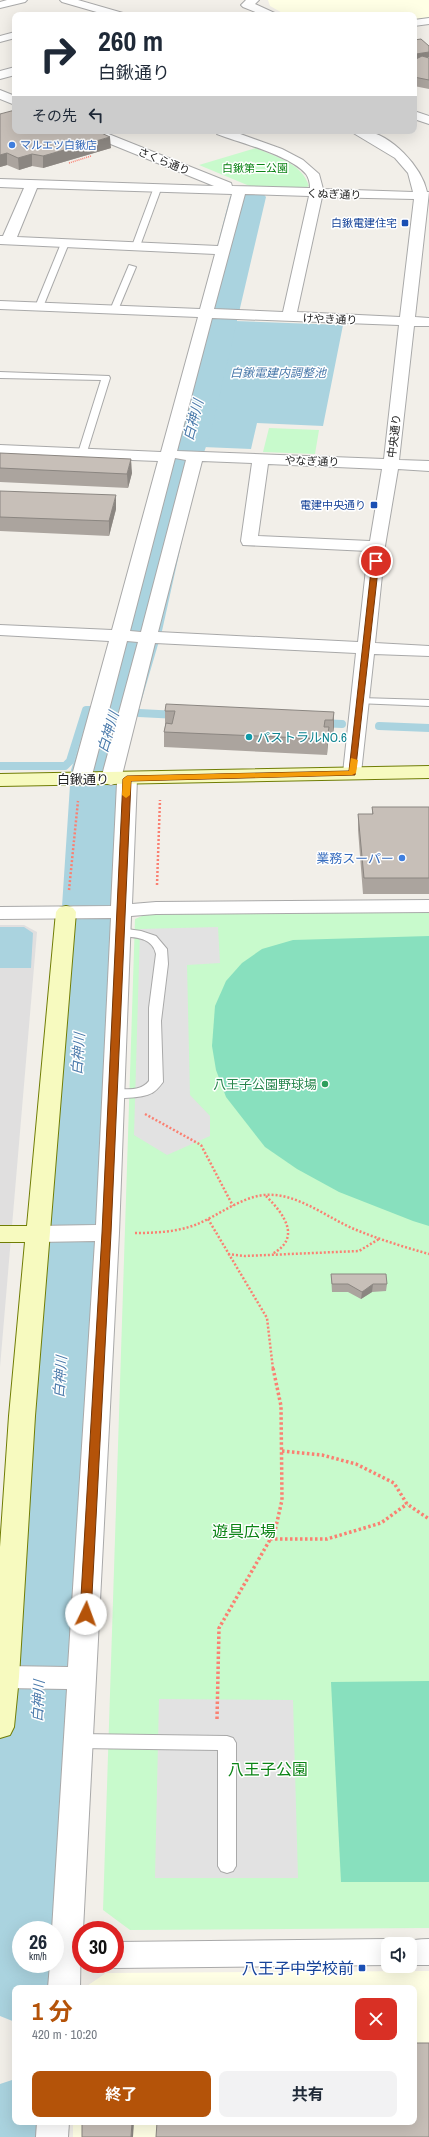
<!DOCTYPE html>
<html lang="ja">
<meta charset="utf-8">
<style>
body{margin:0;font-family:"Archivo Narrow","Noto Sans JP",sans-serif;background:#f2f2f3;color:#1f2937;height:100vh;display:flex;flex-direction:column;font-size:15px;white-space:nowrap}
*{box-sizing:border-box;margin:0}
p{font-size:13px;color:#747a83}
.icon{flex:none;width:22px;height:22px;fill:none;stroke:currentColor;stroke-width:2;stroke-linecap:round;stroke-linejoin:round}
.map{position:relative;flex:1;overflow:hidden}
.drawer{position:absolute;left:12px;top:1985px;width:405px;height:140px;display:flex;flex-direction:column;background:#fff;border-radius:8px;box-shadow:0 4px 16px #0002}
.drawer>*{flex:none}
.guide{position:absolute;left:12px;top:12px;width:405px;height:122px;border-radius:8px;box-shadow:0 4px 16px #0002;background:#fff;color:#1f2937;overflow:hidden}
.buttons{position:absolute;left:381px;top:1937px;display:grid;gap:8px}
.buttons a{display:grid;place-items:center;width:36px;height:36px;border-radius:8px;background:#fff;box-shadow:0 4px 16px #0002;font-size:20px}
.speed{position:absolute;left:12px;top:1921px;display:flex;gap:8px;font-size:20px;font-weight:700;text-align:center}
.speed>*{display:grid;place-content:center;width:52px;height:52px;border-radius:50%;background:#fff;box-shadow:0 4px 16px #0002;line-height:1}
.speed small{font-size:10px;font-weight:400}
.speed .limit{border:6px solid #d22;background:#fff;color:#111}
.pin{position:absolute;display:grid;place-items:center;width:34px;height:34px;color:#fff;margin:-17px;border:2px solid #fff;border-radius:50%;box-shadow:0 1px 4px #0007}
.me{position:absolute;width:44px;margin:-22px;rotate:3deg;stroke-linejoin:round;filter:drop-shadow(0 0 3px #0008)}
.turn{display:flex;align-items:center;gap:14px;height:84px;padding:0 20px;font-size:18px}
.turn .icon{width:52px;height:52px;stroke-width:2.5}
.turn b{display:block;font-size:28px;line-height:34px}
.then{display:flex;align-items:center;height:38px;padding:0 20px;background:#0003;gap:8px;font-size:15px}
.round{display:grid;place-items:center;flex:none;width:42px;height:42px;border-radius:8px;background:#f2f2f3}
.headline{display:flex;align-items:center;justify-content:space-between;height:68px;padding:0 20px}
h1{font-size:24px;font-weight:700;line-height:30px;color:#b45309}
.primary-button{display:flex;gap:8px;margin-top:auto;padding:8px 20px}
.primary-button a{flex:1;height:46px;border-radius:8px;background:#b45309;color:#fff;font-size:16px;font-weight:700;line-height:46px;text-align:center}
.primary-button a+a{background:#f2f2f3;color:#1f2937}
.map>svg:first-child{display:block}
.residential{fill:#e0dfdf}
.education{fill:#ffffe5}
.park{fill:#c8facc}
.pitch{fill:#88e0be}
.parking{fill:#e2e2e2}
.water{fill:#aad3df}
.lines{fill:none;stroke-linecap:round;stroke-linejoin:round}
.stream{stroke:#aad3df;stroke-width:8}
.river{fill:#aad3df;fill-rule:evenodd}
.lane-casing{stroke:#a9a9a9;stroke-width:2}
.street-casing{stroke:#a9a9a9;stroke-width:2}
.secondary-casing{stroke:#707d05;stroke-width:2}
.path-far2{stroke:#fa8072;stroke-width:1.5;stroke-dasharray:1 1;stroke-linecap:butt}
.path-far1{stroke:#fa8072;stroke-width:2.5;stroke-dasharray:2 2;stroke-linecap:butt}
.path{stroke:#fa8072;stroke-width:3.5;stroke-dasharray:2.5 2.5;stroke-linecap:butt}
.lane{fill:#fff;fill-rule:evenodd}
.street{fill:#fff;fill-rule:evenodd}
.secondary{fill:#f7fabf;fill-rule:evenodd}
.wall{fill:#aba49e}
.shaded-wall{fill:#8b8681}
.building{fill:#c7bfb8;stroke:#8b8681}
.route{fill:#b45309;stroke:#753606}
.slow{fill:#f59e0b}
.shop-dot{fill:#3f7fe0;stroke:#fff;stroke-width:1.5}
.transit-dot{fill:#1a4fb4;stroke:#fff;stroke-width:1.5}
.culture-dot{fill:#0f9aa8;stroke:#fff;stroke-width:1.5}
.leisure-dot{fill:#2e9e5b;stroke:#fff;stroke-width:1.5}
.labels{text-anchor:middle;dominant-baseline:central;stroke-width:3;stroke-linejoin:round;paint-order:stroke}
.far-shop-label{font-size:11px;fill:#366cbe;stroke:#fff;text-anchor:start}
.far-street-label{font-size:11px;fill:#222;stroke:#fff}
.far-park-label{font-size:11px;fill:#0c8416;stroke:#fff}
.far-transit-label{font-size:11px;fill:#164399;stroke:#fff;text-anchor:end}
.far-water-label{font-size:12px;font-style:italic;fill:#4a7aab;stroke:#fff}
.culture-label{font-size:13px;fill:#0d838f;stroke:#fff;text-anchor:start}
.street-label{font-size:13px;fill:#222;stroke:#fff}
.shop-label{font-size:13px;fill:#366cbe;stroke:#fff;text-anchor:end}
.leisure-label{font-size:13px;fill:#27864d;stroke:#fff;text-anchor:end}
.water-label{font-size:14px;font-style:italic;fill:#4a7aab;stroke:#fff}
.near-park-label{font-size:16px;fill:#0c8416;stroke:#fff}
.near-transit-label{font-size:16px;fill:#164399;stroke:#fff;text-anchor:end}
</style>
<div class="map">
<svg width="429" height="2137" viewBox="0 0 429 2137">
<rect width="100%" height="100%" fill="#f2efe9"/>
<path class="residential" d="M0 925H24L37 932 0 1367Z"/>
<g class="education">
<path d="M268 0H429V19L414 21V15H286L270 6Z"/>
<path d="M429 1971V2137H73V2122H414V1988H84L106 1973Z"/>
</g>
<g class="park">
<path d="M256 148C276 157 302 163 309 186L304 188 252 187 199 165Z"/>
<path d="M269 428 319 430 315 454 263 452Z"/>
<path d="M429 911V1928L130 1930 103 1910 135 919 149 913Z"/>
</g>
<g class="pitch">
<path d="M429 936V1226L413 1221 339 1192 297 1169 265 1147 226 1097 216 1070 212 1046 215 1006 226 981 242 963 262 949 293 940Z"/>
<path d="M429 1681V1882H341L331 1682Z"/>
</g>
<g class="parking">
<path d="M218 927 220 963 187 965 190 1095 210 1116V1136L167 1155 134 1135 140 929Z"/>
<path d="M159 1699 293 1700 298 1878H155Z"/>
</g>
<g class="water">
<path d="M235 321 343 325 323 426 257 423 251 449 203 447Z"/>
<path d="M0 927H24L33 933 31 968H0Z"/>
</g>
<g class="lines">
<g class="stream">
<path d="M106 711 114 712"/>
<path d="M139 713 178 715"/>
<path d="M320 723 342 724"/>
<path d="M379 726 429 728"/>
<path d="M0 766H65L70 761 86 710H91"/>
</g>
<g class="river">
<path d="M248 186 260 190 266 197 211 432 197 473 162 631 121 770 114 967 103 1137V1211L80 1596 66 1930 58 1947 66 1964 64 1988H15V2022L0 2016V1688L6 1596 41 1211 43 1137 58 967 71 770 116 631 155 473 169 432 230 197 236 190ZM21 1930H55V1964H21Z"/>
<path d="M15 2079V2122H59L58 2137H0V2084Z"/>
</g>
<defs>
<g id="lane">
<path d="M154 187 161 189 140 246 133 248 132 246Z"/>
<path d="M62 241 69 243 43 307 36 309 35 307Z"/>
<path d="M129 265 136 267 118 310 111 312 110 310Z"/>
<path d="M0 372 109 376 110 378 86 455H80L78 453 101 380 0 378Z"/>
<path d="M360 698 429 700V706L356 703 355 701Z"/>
<path d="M120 928 141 931 156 936 167 949 168 964 161 1021 163 1082C160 1086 156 1091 152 1093 143 1098 112 1101 106 1093 113 1083 136 1097 149 1081V1008L156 954C152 935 131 938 116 935L114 932Z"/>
<path d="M79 1734 227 1736 233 1738 236 1743V1866L233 1871 227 1873 221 1871 218 1866V1750L79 1748 73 1746 70 1741 73 1736Z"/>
</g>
<g id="street">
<path d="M7 0H27L25 2 0 8V2Z"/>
<path d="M60 0H78L123 13 125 15H107L62 2Z"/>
<path d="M246 0H259L255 4 279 15H263L243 7 241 5Z"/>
<path d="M429 18V24L414 26V20Z"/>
<path d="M15 32V38L0 42V36Z"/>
<path d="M15 67V75L0 79V71Z"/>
<path d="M0 90 15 96V105L0 99Z"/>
<path d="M414 111 429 116V124L414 119Z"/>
<path d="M84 131H101L231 183 232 186 310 188C310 183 309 178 306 174 290 155 240 143 217 134L215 131H232L282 149 303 160 319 174 323 189 413 192 408 173 395 158 350 131C355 131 360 130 365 131 391 134 422 167 427 192H429L415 317 429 318V326H414L399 460 429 461V471L398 469 385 546 375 643 429 646V656L374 654 361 773 359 777 352 779 345 777 343 773 356 653 155 643 122 775H134L137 779 132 904 156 902 429 900V912L156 914 131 916 119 1233 83 1930H81L80 1988H48L50 1964H55V1930H52L67 1689 5 1688 0 1686V1668L5 1666 68 1667 95 1241 38 1242 30 1239 26 1234 30 1229 38 1226 96 1225 111 918 0 919V907L111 906 117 783 111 785 104 783 101 779 138 642 127 641 91 779 88 783 81 785 74 783 71 779 109 641 0 635V625L112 630 158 461 0 455V445L161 452 198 317 0 309V301L200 309 215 254 0 244V236H3L24 188 0 187V179L214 186 86 134ZM37 188 232 194 218 246 17 237ZM245 194 309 196 283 312 214 309ZM322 197 414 199 400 317 297 312ZM212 318 399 325 384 459 177 451ZM175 458 186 460 141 632 130 631ZM202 461 252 463 241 541 243 545 368 551 358 642 158 632ZM268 464 382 469 370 541 258 536Z"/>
<path d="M388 1939C401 1943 414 1939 429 1939V1965H410V1944H388V1965L115 1968 104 1964H115V1942Z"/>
<path d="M37 2122H69L68 2137H36Z"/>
</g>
<g id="secondary">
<path d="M429 766V778L0 786V774Z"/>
<path d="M66 906 73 908 76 912 35 1416 19 1677 14 1727 10 1735 0 1738V1547L9 1416 25 1242H0V1226H27L56 912 59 908Z"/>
</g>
</defs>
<use href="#lane" class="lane-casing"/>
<use href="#street" class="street-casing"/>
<use href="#secondary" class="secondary-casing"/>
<path class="path-far2" d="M69 163 91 156"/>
<g class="path-far1">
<path d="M157 885 160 800"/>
<path d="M69 890 78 801"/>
<path d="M145 1114 201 1145 233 1206"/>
<path d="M266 1196C284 1214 302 1238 272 1254"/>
<path d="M208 1219 267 1318 273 1369"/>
<path d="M135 1233C155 1233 176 1232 195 1225 218 1216 239 1198 264 1195 296 1192 326 1217 354 1229 378 1239 404 1247 429 1254"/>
<path d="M228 1254 245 1256 359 1251 379 1239"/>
</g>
<g class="path">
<path d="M282 1451 322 1455 356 1464 394 1483 407 1504 429 1519"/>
<path d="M270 1539H327L381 1523 407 1504"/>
<path d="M217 1719 219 1628 275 1531 282 1500 281 1406 273 1368"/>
</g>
<use href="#lane" class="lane"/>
<use href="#street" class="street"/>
<use href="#secondary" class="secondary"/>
</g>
<g class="wall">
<path d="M414 40 429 46V57H427L429 58V89L414 86V60L418 58 416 59 414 57Z"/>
<path d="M0 114 111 148 43 168 32 166 19 170 7 165 0 167Z"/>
<path d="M0 453 132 473 128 488 0 482Z"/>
<path d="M0 491 116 509 109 536 0 531Z"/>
<path d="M165 711 334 712 333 735H328L327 755 164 747V732L165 726Z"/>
<path d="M372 807H429V894H363L358 830V814H372Z"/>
<path d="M331 1274 387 1284 386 1291 372 1292 361 1299 348 1292H332Z"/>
</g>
<g class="shaded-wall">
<path d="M429 52V57L416 59V54Z"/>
<path d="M110 137 111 148 43 168V156Z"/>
<path d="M7 153V165L0 167V155Z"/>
<path d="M32 154V166L19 170 18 158Z"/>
<path d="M131 459 132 473 128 488 127 474Z"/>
<path d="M116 495V509L109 536V521Z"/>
<path d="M334 712V727L333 735V720Z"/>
<path d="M329 727 328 742 327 755V739Z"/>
<path d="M373 1284 372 1292 361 1299 362 1292Z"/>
<path d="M132 2122H134L133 2137H131Z"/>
</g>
<g class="building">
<path d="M421 39 429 46V52L416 54 414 52V40Z"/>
<path d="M422 56 429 58V80L414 77V60Z"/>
<path d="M15 110V131H97L110 137 43 156 32 154 18 158 7 153 0 155V114Z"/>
<path d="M0 453 131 459 127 474 0 468Z"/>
<path d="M0 491 116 495 109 521 0 517Z"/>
<path d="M166 704 334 712 333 720H325L324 727H329L327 739 164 732 166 723 172 724 175 711H165Z"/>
<path d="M372 807H429V878H364L358 814H373Z"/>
<path d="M331 1274H386L387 1284H373L362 1292 348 1284H332Z"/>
<path d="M414 2043H429V2137H156L157 2122H414Z"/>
<path d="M82 2122H132L131 2137H82Z"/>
</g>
<path class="route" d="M376 559 379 561 355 775 131 781 111 1233 91 1614 86 1619 80 1614 102 1233 123 779 127 776 349 771 372 561Z"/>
<path class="slow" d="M351 758 358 760 356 773 352 775 131 781 130 795 126 798 122 795 123 779 127 776 349 771Z"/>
<g class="shop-dot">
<circle cx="12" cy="145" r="4"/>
<circle cx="402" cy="858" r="4"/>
</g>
<g class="transit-dot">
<rect x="401" y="219" width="8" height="8" rx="2"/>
<rect x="370" y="501" width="8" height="8" rx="2"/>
<rect x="358" y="1964" width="8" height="8" rx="2"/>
</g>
<circle class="culture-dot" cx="249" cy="737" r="4"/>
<circle class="leisure-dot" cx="325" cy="1084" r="4"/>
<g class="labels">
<g class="far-shop-label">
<text x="20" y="145">マルエツ白鍬店</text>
</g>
<g class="far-street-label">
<text transform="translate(164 161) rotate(22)">さくら通り</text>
<text transform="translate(334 194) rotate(2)">くぬぎ通り</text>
<text transform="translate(330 319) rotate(2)">けやき通り</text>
<text transform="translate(394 436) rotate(-83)">中央通り</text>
<text transform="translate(312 461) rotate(2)">やなぎ通り</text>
</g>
<g class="far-park-label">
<text x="255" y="168">白鍬第二公園</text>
</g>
<g class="far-transit-label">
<text x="397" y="223">白鍬電建住宅</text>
<text x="366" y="505">電建中央通り</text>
</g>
<g class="far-water-label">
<text x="278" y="373">白鍬電建内調整池</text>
</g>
<g class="culture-label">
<text x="257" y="737">パストラルNO.6</text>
</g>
<g class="street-label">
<text x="83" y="779">白鍬通り</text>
</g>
<g class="shop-label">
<text x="394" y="858">業務スーパー</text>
</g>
<g class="leisure-label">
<text x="317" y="1084">八王子公園野球場</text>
</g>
<g class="water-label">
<text transform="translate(193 420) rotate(-75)">白神川</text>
<text transform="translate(108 732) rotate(-73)">白神川</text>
<text transform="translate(78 1054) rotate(-86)">白神川</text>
<text transform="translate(60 1377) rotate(-86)">白神川</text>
<text transform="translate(38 1701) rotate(-87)">白神川</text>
</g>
<g class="near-park-label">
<text x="244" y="1531">遊具広場</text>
<text x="268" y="1769">八王子公園</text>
</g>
<g class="near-transit-label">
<text x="354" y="1968">八王子中学校前</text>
</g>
</g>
</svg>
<div class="buttons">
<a><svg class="icon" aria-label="sound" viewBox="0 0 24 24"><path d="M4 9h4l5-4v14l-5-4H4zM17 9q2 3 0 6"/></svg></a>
</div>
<div class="speed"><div>26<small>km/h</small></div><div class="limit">30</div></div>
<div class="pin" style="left:376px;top:561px;background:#d93025"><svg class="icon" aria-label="arrive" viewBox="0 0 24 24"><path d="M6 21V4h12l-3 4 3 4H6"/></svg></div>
<svg class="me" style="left:86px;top:1614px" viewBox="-20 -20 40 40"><circle r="19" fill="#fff"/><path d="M0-13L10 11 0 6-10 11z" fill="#b45309"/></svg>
<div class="guide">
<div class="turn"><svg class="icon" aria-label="right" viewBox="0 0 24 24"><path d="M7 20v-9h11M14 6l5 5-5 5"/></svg><div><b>260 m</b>白鍬通り</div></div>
<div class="then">その先<svg class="icon" aria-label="left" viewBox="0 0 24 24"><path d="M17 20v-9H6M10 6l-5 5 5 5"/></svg></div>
</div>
<section class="drawer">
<div class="headline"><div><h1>1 分</h1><p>420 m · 10:20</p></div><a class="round" style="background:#d93025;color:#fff"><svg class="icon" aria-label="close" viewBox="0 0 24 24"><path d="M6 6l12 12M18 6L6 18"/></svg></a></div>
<div class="primary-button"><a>終了</a><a>共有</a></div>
</section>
</div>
